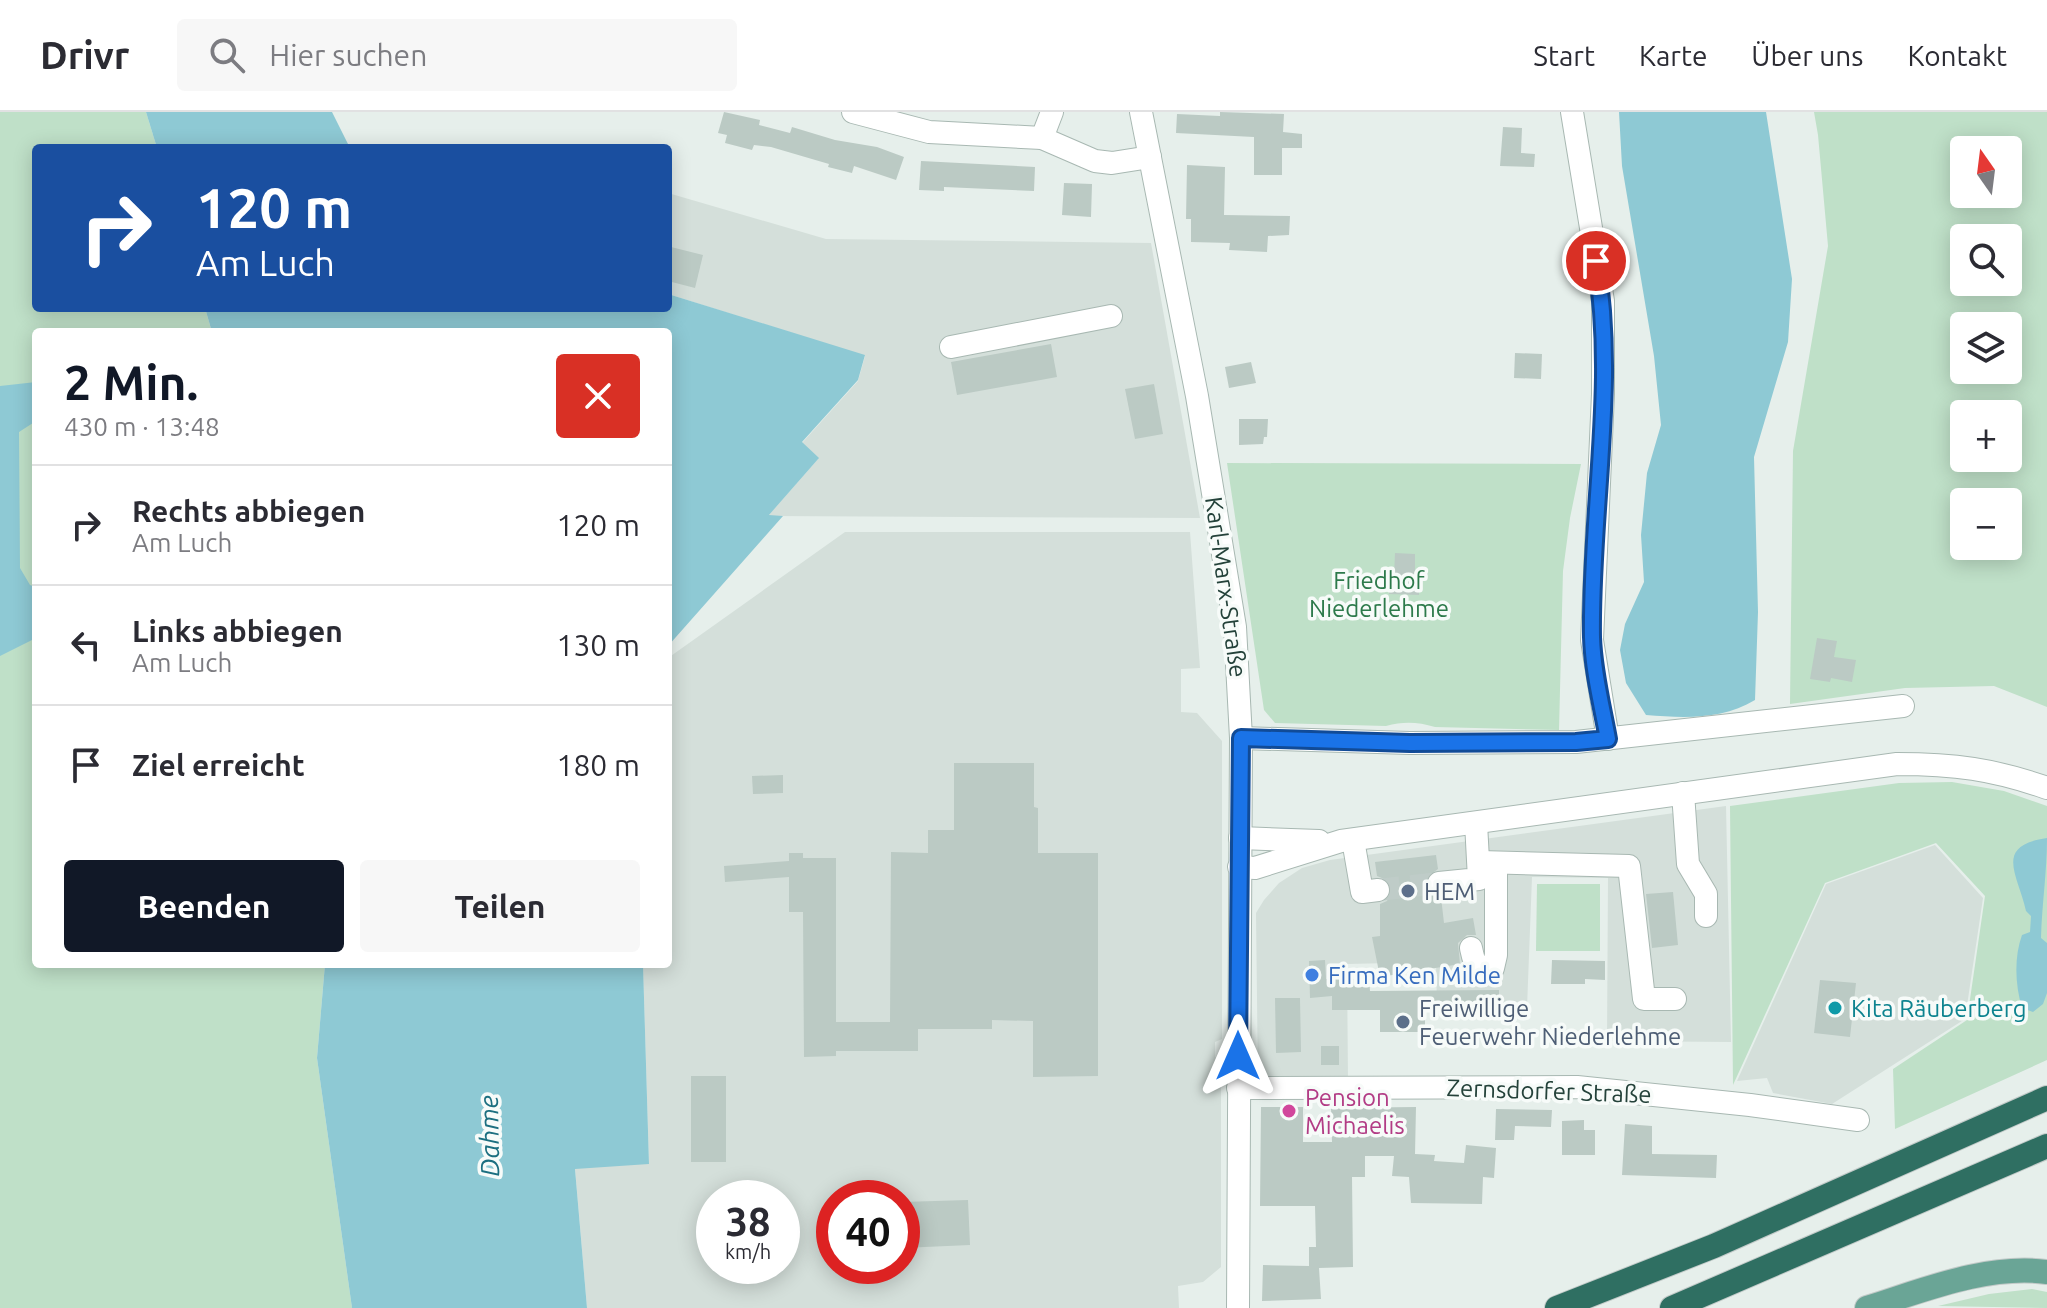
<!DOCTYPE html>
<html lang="de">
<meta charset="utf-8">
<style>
body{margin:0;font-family:Ubuntu,sans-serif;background:#f7f7f7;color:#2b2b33;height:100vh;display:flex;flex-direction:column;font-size:30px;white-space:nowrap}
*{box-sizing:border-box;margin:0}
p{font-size:26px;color:#7c7c81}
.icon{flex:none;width:44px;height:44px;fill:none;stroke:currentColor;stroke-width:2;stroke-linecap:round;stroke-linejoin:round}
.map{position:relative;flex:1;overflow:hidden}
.panel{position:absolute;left:32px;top:216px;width:640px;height:640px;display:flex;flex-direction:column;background:#fff;border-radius:8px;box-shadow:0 4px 20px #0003}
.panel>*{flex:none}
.guide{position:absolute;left:32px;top:32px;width:640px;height:168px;border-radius:8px;box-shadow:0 4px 20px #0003;background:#1a4fa0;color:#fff;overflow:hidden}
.needle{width:52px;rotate:346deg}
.buttons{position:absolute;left:1950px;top:24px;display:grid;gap:16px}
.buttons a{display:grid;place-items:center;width:72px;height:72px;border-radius:8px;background:#fff;box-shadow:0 4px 20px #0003;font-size:40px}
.speed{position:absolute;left:696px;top:1068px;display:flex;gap:16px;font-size:40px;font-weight:700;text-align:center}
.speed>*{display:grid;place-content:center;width:104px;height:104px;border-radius:50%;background:#fff;box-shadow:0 4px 20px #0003;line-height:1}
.speed small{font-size:20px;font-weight:400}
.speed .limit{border:12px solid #d22;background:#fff;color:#111}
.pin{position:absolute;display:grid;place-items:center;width:68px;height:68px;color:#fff;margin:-34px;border:4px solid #fff;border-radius:50%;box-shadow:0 2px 8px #0007}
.me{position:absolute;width:88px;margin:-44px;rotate:0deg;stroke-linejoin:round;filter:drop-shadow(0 0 6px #0008)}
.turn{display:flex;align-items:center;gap:28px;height:168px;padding:0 32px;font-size:36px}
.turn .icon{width:104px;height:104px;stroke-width:2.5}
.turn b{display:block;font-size:56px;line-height:68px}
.round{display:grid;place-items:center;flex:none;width:84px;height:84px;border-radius:8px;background:#f7f7f7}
.overview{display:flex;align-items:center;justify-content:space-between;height:136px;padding:0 32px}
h1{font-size:48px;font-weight:700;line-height:60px;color:#111827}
.cta{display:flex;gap:16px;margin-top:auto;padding:16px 32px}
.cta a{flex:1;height:92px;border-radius:8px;background:#111827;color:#fff;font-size:32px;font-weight:700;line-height:92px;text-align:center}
.cta a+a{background:#f7f7f7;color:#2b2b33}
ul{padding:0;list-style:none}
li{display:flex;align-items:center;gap:24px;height:120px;padding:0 32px;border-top:2px solid #e1e1e2}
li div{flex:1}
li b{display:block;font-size:30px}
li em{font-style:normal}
header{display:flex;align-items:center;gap:48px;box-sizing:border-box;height:112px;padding:0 40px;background:#fff;border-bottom:2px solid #e1e1e2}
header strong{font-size:38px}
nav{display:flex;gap:44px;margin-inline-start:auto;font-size:28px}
.search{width:560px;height:72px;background:#f7f7f7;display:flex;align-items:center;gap:20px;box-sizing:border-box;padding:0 28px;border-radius:8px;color:#7c7c81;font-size:30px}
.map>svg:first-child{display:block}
.built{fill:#d4dfda;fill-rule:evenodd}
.green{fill:#bfe0c8;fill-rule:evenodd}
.water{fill:#8ec9d4}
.building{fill:#bbcac4}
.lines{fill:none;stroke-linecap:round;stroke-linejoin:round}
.minor-tunnel{stroke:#bfccc8;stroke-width:22;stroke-dasharray:22 11;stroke-linecap:butt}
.minor-casing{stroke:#a8b8b2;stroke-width:24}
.major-casing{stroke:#c2cac8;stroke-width:26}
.highway-casing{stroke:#c2cac8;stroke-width:26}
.minor{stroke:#fff;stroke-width:22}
.major{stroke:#6aa596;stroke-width:24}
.highway{stroke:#2f6f62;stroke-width:24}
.route-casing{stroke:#114b97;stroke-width:20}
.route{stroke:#1a73e8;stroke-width:14}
.service-dot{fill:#5c6f8a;stroke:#f7fbf9;stroke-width:3}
.shop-dot{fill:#3f7fe0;stroke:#f7fbf9;stroke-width:3}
.culture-dot{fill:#0f9aa8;stroke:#f7fbf9;stroke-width:3}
.hotel-dot{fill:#d1479c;stroke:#f7fbf9;stroke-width:3}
.labels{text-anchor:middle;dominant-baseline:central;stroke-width:7;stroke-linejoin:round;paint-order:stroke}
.park-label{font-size:24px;fill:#2d7a4b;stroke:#f7fbf9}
.street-label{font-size:24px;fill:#24423a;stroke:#f7fbf9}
.service-label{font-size:24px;fill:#4e5e75;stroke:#f7fbf9;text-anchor:start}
.shop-label{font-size:24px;fill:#366cbe;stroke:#f7fbf9;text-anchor:start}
.culture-label{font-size:24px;fill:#0d838f;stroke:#f7fbf9;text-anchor:start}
.hotel-label{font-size:24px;fill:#b23c85;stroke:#f7fbf9;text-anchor:start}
.water-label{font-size:26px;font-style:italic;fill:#1c6f80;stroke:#f7fbf9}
</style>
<header>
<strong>Drivr</strong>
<div class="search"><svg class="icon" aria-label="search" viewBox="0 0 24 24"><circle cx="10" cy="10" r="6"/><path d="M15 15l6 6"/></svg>Hier suchen</div>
<nav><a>Start</a><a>Karte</a><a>Über uns</a><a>Kontakt</a></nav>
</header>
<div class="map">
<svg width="2047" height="1196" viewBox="0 0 2047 1196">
<rect width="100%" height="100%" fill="#e6efeb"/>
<g class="built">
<path d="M668 81 826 127 1151 131 1200 406 768 404 818 347 802 331 858 269 865 244 668 182Z"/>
<path d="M845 420H1190L1200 556 1181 557V600L1197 601 1222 629V927L1215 930V945L1221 950V1155L1203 1170 1178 1174 1179 1196H587L575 1056 649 1051 643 852H668V546ZM714 1086H782V1154H714ZM834 1086H902V1154H834Z"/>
<path d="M1726 694 1731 930 1607 929 1608 766 1532 765 1527 896 1437 897 1436 850 1347 852 1348 970H1258L1256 801 1264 788 1279 771 1302 756 1330 748Z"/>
<path d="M1935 733 1983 786 1965 907 1832 992 1773 981 1767 966 1737 969 1826 772Z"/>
</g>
<g class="green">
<path d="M0 0H146L157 36H36V196H205L212 220H36V852H325L317 946 352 1196H0Z"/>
<path d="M1814 0H2047V595L1994 574 1905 576 1790 592 1793 339 1828 134 1818 23ZM1964 38H2008V82H1964ZM1964 126H2008V170H1964ZM1964 214H2008V258H1964ZM1964 302H2008V346H1964ZM1964 390H2008V434H1964Z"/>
<path d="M1227 351 1581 352 1570 406 1563 459 1559 618 1435 615C1418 610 1404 609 1386 614L1275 611 1264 598Z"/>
<path d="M1952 670 2004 679 2047 694V948L1895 1017 1893 957 1967 908 1985 784 1936 731 1825 771 1733 973 1730 694 1899 671Z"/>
<path d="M1537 772H1600V839H1536Z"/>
<path d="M2032 1177 2047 1180V1196L1938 1194 1989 1182Z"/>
</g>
<g class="water">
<path d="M146 0H332L350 36H157Z"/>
<path d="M1619 0H1766L1792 167 1788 230 1754 345 1758 500 1755 588C1722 608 1684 606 1646 603L1626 571 1620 538 1625 512 1644 470 1641 423 1647 361 1661 313 1654 244 1622 54Z"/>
<path d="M668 182 865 243 858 268 802 330 819 346 769 403 783 404 668 534V220H212L205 196H668Z"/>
<path d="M36 270V309L19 320 20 456 30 473 36 475V526L0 544V274Z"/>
<path d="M2047 726C2047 760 2042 791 2041 826L2047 831V881L2043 892 2033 900 2022 896C2015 873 2014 845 2022 823L2030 820 2031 804 2026 799C2018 762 1993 734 2047 726Z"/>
<path d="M325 852H643L649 1052 575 1057 587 1196H352L317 946Z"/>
</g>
<g class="building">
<path d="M724 0 760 8 759 13 790 21 792 15 835 28 877 35 904 45 896 68 854 54 852 61 828 55 829 52 771 35 754 33 752 38 725 31 727 23 718 21Z"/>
<path d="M1220 0 1284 2 1283 20 1302 22V36H1282V63H1254V25L1176 21 1177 2 1220 4Z"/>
<path d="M1503 15 1522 16 1521 41 1535 42 1534 55 1500 54Z"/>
<path d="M921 49 1035 55 1034 79 944 75V79L919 78Z"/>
<path d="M1187 53 1225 55 1224 103 1290 104 1289 123 1268 124 1267 140 1229 138 1230 131 1191 130V107H1186Z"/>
<path d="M1064 71 1092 72 1091 105 1062 103Z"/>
<path d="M671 135 703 143 695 176 668 169V148Z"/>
<path d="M1051 232 1057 265 957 283 951 250Z"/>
<path d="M1515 241 1542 242 1541 267 1514 266Z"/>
<path d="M1251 250 1256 271 1229 276 1225 255Z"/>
<path d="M1154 272 1163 322 1135 327 1125 277Z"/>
<path d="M1239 307H1268L1267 325H1264L1263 332 1239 333Z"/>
<path d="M1395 441 1415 442V465L1419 466V483L1389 482V464L1394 465Z"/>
<path d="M1817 526 1837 529 1834 545 1856 548 1852 570 1831 566 1830 570 1810 567Z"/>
<path d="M954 651H1034V695L1038 696V741H1098V964L1033 965V909L992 908V917H918V939H836V944L804 945 803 800H789V765L725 770 724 754 789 749V741H803V746H836V910H890L891 740 928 741V718H954Z"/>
<path d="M783 663V681L753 682 752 664Z"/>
<path d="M1436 743 1438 757 1427 765V778L1433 783 1441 785 1444 811 1473 806 1476 823H1467L1458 831 1460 852 1380 865 1372 825 1380 824V792L1387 789 1392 777 1389 769 1377 764 1375 750Z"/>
<path d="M1673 780 1678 833 1652 836 1646 782Z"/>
<path d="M1325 848 1326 867H1369L1370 879 1499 878V894L1443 895 1425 899V920H1380V898H1332V884L1310 886 1309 849Z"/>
<path d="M1552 848 1605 849V868L1585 867V872H1551Z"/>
<path d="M1820 868 1856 871 1850 925 1814 921Z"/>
<path d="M1275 886H1300L1301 940 1276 941Z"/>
<rect x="1321" y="934" width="18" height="19"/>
<rect x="691" y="964" width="35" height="86"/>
<path d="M1261 995H1303V1030H1332L1331 996 1416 995 1415 1042 1435 1043 1434 1049 1464 1051 1466 1033 1496 1036 1494 1066 1483 1065 1482 1092 1411 1091 1409 1065 1392 1064 1394 1044H1365V1065H1352L1353 1155 1319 1156 1321 1187 1262 1189 1263 1153 1309 1154V1135H1316L1315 1094H1260Z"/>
<path d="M1496 997 1552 998 1551 1015 1515 1014 1514 1028H1495Z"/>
<path d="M1584 1008V1018H1595V1043H1562V1009Z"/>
<path d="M1625 1012 1652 1014V1042L1717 1043 1716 1066 1622 1063Z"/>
<path d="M968 1088 970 1133 902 1136V1090Z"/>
</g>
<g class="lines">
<path class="minor-tunnel" d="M1378 778 1439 771"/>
<defs>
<g id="minor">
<path d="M853 0 929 20 1042 26 1095 49 1112 51 1150 45"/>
<path d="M1141 0 1197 284 1235 515 1241 626 1238 1196"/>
<path d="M1572 0 1603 189V282L1592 528 1608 627"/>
<path d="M1042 26 1052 0"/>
<path d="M951 235 1111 204"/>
<path d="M1241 626 1410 631 1576 630 1903 594"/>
<path d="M1683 681 1688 752 1706 782V804"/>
<path d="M1240 726 1319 729"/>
<path d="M1353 728 1362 780 1378 778"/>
<path d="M1480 750 1629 754 1644 887H1675"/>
<path d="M1239 755 1255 756 1341 729 1897 652C1954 652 1993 657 2047 676"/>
<path d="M1439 771 1479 767 1476 711"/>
<path d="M1471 836C1474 850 1476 863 1493 856L1496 843V752"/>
<path d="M1238 976 1577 975 1750 993 1858 1008"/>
</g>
<path id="major" d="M1867 1196C1924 1178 1987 1152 2047 1160"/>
<g id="highway">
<path d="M1557 1196 1714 1134 2047 986"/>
<path d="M1672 1196 2047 1034"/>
</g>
</defs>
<use href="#minor" class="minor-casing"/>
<use href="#major" class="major-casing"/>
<use href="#highway" class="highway-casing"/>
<use href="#minor" class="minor"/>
<use href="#major" class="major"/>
<use href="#highway" class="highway"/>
</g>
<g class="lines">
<defs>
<path id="route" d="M1238 944 1241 626 1410 631 1576 630 1608 627C1602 594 1593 559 1592 525 1590 400 1617 273 1596 149"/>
</defs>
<use href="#route" class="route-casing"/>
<use href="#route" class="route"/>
</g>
<g class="service-dot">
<circle cx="1408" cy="779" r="8"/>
<circle cx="1403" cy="910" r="8"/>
</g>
<circle class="shop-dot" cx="1312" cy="863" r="8"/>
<circle class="culture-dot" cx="1835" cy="896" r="8"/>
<circle class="hotel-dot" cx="1289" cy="999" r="8"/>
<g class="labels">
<g class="park-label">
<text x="1379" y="468">Friedhof<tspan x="1379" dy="28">Niederlehme</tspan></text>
</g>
<g class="street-label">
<text transform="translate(1226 475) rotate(82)">Karl-Marx-Straße</text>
<text transform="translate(1549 979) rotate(2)">Zernsdorfer Straße</text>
</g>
<g class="service-label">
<text x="1424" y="779">HEM</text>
<text x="1419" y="896">Freiwillige<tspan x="1419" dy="28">Feuerwehr Niederlehme</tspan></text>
</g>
<g class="shop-label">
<text x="1328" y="863">Firma Ken Milde</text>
</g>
<g class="culture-label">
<text x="1851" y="896">Kita Räuberberg</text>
</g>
<g class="hotel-label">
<text x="1305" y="985">Pension<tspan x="1305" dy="28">Michaelis</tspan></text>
</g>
<g class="water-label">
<text transform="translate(489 1024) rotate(-91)">Dahme</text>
</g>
</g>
</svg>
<div class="buttons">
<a><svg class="needle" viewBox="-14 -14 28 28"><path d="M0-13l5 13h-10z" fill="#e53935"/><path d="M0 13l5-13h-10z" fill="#7c7c81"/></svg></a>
<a><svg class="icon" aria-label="search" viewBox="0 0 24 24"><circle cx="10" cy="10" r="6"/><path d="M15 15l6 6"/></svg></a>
<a><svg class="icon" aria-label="layers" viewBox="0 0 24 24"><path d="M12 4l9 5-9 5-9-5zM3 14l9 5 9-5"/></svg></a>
<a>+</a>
<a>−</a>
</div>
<div class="speed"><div>38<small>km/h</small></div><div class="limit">40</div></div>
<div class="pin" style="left:1596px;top:149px;background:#d93025"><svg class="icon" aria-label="arrive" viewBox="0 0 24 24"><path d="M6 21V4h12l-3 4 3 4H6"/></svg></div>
<svg class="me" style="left:1238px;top:944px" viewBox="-20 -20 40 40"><path d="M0-17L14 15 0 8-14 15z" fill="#1a73e8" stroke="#fff" stroke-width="4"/></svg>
<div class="guide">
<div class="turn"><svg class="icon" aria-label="right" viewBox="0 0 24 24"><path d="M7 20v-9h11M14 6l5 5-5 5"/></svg><div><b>120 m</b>Am Luch</div></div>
</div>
<section class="panel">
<div class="overview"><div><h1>2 Min.</h1><p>430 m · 13:48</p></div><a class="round" style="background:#d93025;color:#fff"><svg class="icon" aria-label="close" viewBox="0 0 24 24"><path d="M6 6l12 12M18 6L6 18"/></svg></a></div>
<ul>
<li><svg class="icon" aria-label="right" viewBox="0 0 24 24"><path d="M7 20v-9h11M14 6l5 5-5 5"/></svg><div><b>Rechts abbiegen</b><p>Am Luch</p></div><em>120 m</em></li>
<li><svg class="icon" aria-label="left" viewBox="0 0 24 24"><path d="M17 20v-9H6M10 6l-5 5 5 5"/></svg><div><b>Links abbiegen</b><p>Am Luch</p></div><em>130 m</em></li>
<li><svg class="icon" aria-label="arrive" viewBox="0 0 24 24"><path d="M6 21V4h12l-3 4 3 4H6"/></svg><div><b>Ziel erreicht</b></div><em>180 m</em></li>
</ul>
<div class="cta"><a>Beenden</a><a>Teilen</a></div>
</section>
</div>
